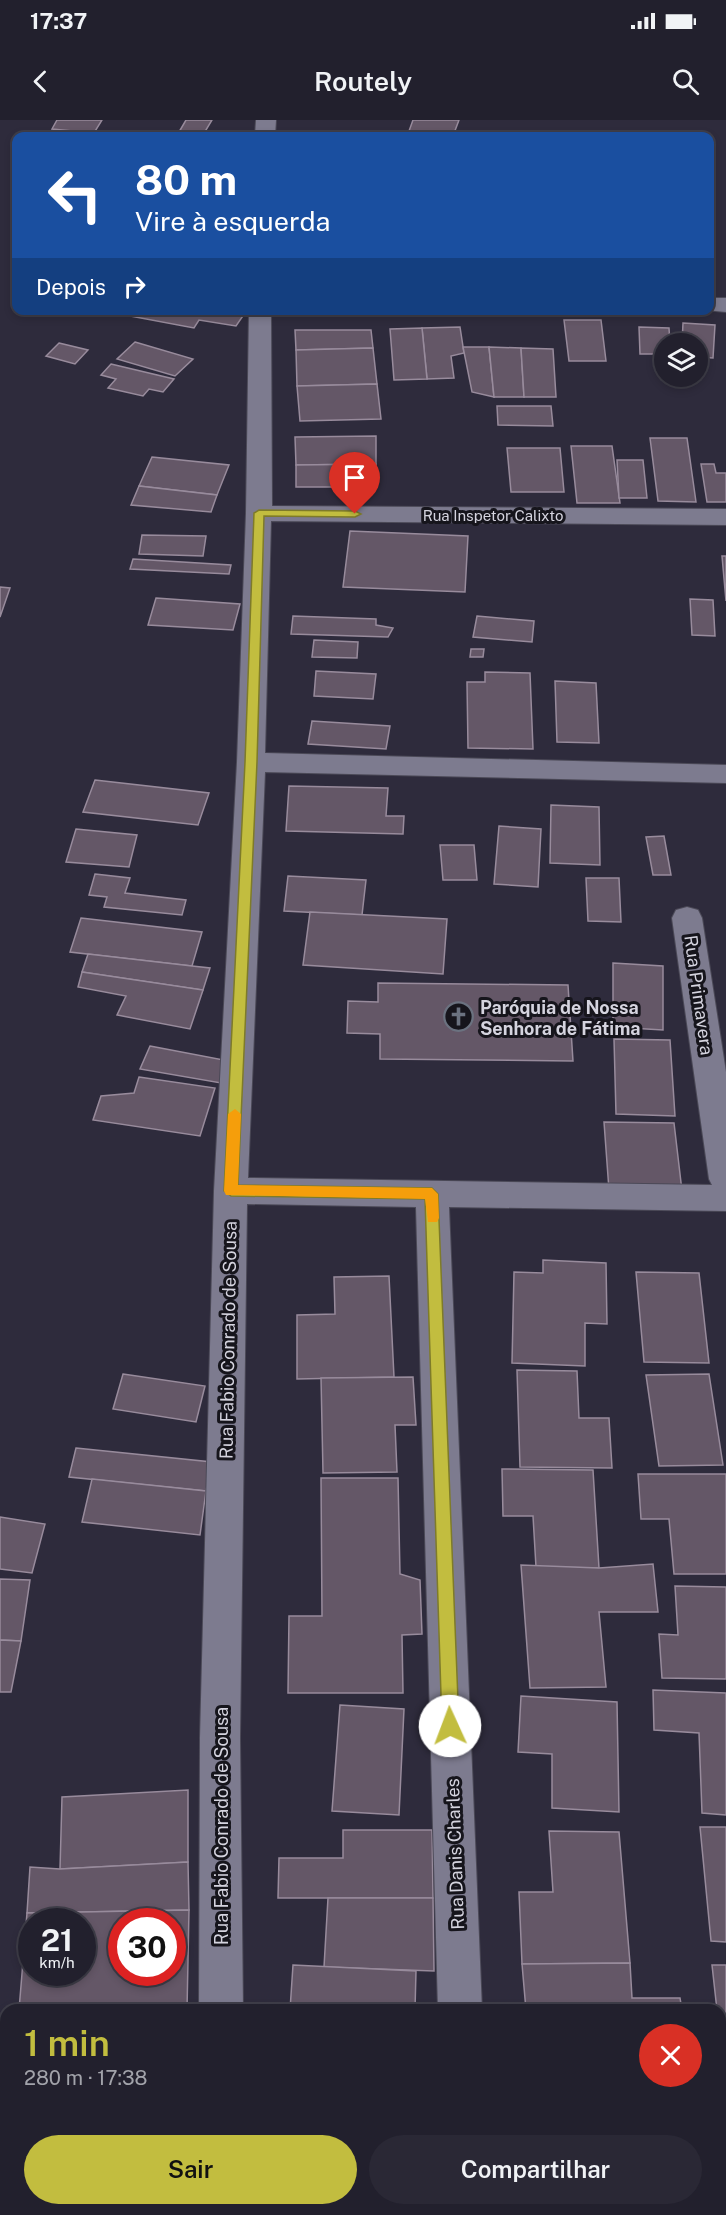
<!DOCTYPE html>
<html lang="pt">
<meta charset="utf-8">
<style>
body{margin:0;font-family:"Public Sans",sans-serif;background:#2a2835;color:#f1f3f6;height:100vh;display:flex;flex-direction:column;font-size:22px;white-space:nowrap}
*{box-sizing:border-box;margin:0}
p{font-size:20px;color:#a2a3aa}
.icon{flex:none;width:33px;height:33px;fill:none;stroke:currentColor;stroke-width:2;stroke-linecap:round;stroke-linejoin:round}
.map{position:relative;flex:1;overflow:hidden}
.side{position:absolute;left:0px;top:1884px;width:726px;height:212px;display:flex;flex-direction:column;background:#22202d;border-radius:18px 18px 0 0;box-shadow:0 3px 9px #0003,0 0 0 2px #3f3e49}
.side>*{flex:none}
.guide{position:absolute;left:12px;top:12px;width:702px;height:183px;border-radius:12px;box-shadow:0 3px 9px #0003,0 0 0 2px #3f3e49;background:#1a4fa0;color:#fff;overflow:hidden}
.buttons{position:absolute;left:654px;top:213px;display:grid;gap:12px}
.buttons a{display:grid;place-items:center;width:54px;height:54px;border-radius:50%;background:#22202d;box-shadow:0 3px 9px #0003,0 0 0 2px #3f3e49;font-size:30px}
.speed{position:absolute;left:18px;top:1788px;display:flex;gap:12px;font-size:30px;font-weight:700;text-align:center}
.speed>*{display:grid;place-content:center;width:78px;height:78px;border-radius:50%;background:#22202d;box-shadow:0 3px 9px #0003,0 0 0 2px #3f3e49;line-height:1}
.speed small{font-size:15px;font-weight:400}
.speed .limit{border:9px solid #d22;background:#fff;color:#111}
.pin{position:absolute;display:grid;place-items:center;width:51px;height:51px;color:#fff;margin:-62px -26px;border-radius:50% 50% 50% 0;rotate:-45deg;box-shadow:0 0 6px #0007}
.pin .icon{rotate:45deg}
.me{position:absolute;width:66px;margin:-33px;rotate:358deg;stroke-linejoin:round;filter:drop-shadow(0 0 4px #0008)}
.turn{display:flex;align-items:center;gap:21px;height:126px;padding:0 24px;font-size:27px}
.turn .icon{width:78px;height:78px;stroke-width:2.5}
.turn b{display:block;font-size:42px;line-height:51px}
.then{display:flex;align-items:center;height:57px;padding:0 24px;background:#0003;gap:12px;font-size:22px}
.round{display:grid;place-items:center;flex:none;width:63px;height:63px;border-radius:32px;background:#2a2835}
.head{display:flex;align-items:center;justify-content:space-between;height:102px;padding:0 24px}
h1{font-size:36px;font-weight:600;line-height:45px;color:#c2bd3f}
.cta{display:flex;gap:12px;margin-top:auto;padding:12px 24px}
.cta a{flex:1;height:69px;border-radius:36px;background:#c2bd3f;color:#111;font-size:24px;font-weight:600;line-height:69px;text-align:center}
.cta a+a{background:#2a2835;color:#f1f3f6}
.status{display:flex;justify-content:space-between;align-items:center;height:42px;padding:0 30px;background:#22202d;direction:ltr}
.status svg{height:16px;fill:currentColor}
header{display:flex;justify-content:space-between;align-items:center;height:78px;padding:0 24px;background:#22202d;font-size:27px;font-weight:600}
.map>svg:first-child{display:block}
.building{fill:#645767;stroke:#988b9c;stroke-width:1.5;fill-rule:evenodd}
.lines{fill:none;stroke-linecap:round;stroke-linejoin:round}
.minor-casing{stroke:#4b4957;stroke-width:2}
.minor{fill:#7d7b8f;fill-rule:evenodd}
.route{fill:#c2bd3f;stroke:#7e7b29;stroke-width:1.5}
.slow{fill:#f59e0b}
.labels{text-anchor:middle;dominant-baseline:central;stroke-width:6;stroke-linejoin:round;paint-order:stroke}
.far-street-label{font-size:15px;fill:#d5d4df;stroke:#16151c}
.street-label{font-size:18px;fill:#d5d4df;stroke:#16151c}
.poi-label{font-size:18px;font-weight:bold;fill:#d5d4df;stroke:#16151c;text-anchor:start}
</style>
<div class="status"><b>17:37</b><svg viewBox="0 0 49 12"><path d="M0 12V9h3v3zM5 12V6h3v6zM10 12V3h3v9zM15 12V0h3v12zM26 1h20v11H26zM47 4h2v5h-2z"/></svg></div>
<header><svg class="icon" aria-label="back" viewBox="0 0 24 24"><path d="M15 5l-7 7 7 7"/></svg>Routely<svg class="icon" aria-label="search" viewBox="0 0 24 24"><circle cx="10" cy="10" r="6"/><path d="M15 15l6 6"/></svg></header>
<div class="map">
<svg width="726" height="2095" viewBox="0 0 726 2095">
<rect width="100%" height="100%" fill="#2e2b3c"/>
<g class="building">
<path d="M57 0H102L94 13 52 9Z"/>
<path d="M186 0H212L203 15 179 12Z"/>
<path d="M413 0H459L453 16 409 11Z"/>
<path d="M116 190H247L236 206 199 200 194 208 114 193Z"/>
<path d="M564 200H601L606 241H569Z"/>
<path d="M683 203 715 205 713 238 698 237V224H682Z"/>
<path d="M460 207 464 233 451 236 454 258 427 259 422 208Z"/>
<path d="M639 207 669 208 670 224H664V234H640Z"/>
<path d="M422 208 427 259 394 260 390 209Z"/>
<path d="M295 210H371L373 228 296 230Z"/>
<path d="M135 222 193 239 175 256 117 239Z"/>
<path d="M59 223 88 230 75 244 46 236Z"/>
<path d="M463 227H489L494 277 472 272Z"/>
<path d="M489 227 521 228 524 277H494Z"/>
<path d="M373 228 377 264 297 266 296 230Z"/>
<path d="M521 228 553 229 556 277H524Z"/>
<path d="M111 244 174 259 163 272 149 269 143 276 108 268 116 259 101 255Z"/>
<path d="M377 264 381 299 300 301 297 266Z"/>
<path d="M497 286H551L553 306 498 305Z"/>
<path d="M376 316V344L296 345 295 317Z"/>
<path d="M650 318H687L696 382 658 381Z"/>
<path d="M571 326H612L620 383H577Z"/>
<path d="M507 328H560L564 372H511Z"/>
<path d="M152 337 229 345 217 375 139 366Z"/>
<path d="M617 340H643L647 378H619Z"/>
<path d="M376 344V367H296V345Z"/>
<path d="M701 344H714L716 353H726V382H707Z"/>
<path d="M139 366 217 375 211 392 131 385Z"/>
<path d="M350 411 468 416 465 472 343 467Z"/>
<path d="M142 415 206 416 203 436 139 434Z"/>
<path d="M722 436H726V481Z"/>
<path d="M133 439 231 445 229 454 130 449Z"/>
<path d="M0 467 10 468 0 497Z"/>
<path d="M156 478 240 484 233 510 148 505Z"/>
<path d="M690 479 713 480 715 516 692 515Z"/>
<path d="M293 496 376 499V505L393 508 388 517 291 514Z"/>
<path d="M477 496 534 501 532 522 473 517Z"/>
<path d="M314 520 358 522 357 538 312 537Z"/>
<path d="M471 529H484L483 537H470Z"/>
<path d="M316 551 376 554 373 579 314 576Z"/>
<path d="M485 552 530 553 533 629 468 628 467 562H485Z"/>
<path d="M555 561 596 563 599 623 557 622Z"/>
<path d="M312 601 390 606 386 629 308 624Z"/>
<path d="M95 660 209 673 198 705 83 692Z"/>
<path d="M289 666 388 668 386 696H404L403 714 286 711Z"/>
<path d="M551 685 599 687 600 745 550 743Z"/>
<path d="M499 706 541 709 538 767 494 764Z"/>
<path d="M76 709 137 715 129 747 66 742Z"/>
<path d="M664 716 671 755H653L646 717Z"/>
<path d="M440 725H474L477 760H443Z"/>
<path d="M95 754 130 758 125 773 186 780 182 795 104 787 107 777 89 775Z"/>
<path d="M288 756 366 760 362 795 284 791Z"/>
<path d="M586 758H619L621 802 588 801Z"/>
<path d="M310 792 447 799 443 854 303 845Z"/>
<path d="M81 798 202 812 192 846 70 832Z"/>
<path d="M88 834 192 846 210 848 203 870 82 852Z"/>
<path d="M613 843 663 846V910L613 907Z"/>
<path d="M82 852 203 870 190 909 117 895 126 876 78 867Z"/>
<path d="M378 863 568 865 573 941 380 939V914L347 913 348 881 378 882Z"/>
<path d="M614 919 670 920 675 996 616 994Z"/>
<path d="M150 926 229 941 221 963 140 949Z"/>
<path d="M139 957 215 968 200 1016 93 1000 101 976 134 973Z"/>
<path d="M604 1002 674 1003 682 1071 609 1070Z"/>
<path d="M543 1140 606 1143 607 1204 585 1203V1246L512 1243 514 1152 543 1153Z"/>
<path d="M636 1152 699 1153 709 1243 644 1242Z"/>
<path d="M389 1156 394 1257 297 1259V1195L335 1194 334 1157Z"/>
<path d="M517 1250 577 1251 579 1298H609L612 1348 520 1347Z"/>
<path d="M123 1254 205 1266 196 1302 113 1289Z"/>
<path d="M709 1254 723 1345 659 1346 646 1255Z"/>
<path d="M413 1257 416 1305H395L397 1352 323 1353 321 1258Z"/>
<path d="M76 1328 212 1342 206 1371 69 1357Z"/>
<path d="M502 1349 593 1350 599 1448 536 1447 533 1396H503Z"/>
<path d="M638 1354H726V1454H674L669 1399H641Z"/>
<path d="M321 1358H398L400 1454 420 1460 422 1514 402 1515 403 1573H288L289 1496H322Z"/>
<path d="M92 1359 206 1371 200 1415 82 1402Z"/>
<path d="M0 1397 45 1404 32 1453 0 1449Z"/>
<path d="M653 1444 658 1492H599L606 1567 530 1568 521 1445 599 1448Z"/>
<path d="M0 1459 30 1460 21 1521 0 1520Z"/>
<path d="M675 1466 726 1467V1559L662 1558 659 1514 678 1515Z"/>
<path d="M0 1520 21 1521 11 1572H0Z"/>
<path d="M653 1570 726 1573V1695L702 1693 699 1613 654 1610Z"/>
<path d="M521 1576 617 1582 619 1692 552 1688V1634L518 1632Z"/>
<path d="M340 1585 404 1589 399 1695 332 1691Z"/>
<path d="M188 1670V1742L60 1749 62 1677Z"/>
<path d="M700 1707H726V1822L711 1821Z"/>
<path d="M343 1710H432L433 1778H278L279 1738H343Z"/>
<path d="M549 1711 619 1712 630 1843 522 1844 519 1772H553Z"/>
<path d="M188 1742 189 1790 27 1793 30 1747 60 1749Z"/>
<path d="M328 1778H433L434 1851 324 1847Z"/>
<path d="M189 1790 187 1890H19L27 1793ZM32 1802H82V1852H32ZM122 1802H172V1852H122Z"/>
<path d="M630 1843 632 1878H680L682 1890H526L522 1844Z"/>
<path d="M293 1845 416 1851 415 1890H290Z"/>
<path d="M712 1845H726V1988H720V1890H717Z"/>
<path d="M6 2048V2090H9L10 2095H0V2049Z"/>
<path d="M720 2065 726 2066V2095H700V2090H720Z"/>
<rect x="63" y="2090" width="78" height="5"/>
<path d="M322 2090H411V2095H321Z"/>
<rect x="540" y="2090" width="110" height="5"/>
</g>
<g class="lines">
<defs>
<g id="minor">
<path d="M256 0H276L275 16H255Z"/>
<path d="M710 178H726V192L705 190H710Z"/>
<path d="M249 190H271L272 386 726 389V405L271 401 265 633 726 645V663L265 652 248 1058 712 1065 709 1059 672 798 676 790 687 787 698 790 702 798 726 952V1091L449 1087 482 1890H438L416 1087 247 1084 240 1618 243 1890H199L200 1618 214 1071 237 642 246 393Z"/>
<rect x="199" y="2090" width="46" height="5"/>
<rect x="445" y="2090" width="46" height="5"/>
</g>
</defs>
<use href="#minor" class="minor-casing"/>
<use href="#minor" class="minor"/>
</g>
<path class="route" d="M259 390 355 391 361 394 355 397 264 396 257 642 238 1065 432 1068 438 1074 459 1606 456 1611 450 1613 444 1611 442 1606 425 1079 231 1076 224 1071 245 642 254 393Z"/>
<path class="slow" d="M235 989 241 994 238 1065 432 1068 438 1074 439 1098 437 1102H428L425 1079 226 1075 224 1071 228 994Z"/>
<defs>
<symbol id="church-ring" viewBox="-11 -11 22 22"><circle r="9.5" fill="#16151c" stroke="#6b7280" stroke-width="1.5"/><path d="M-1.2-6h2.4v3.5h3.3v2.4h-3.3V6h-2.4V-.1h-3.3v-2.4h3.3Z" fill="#6b7280"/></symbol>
</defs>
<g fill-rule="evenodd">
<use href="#church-ring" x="442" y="880" width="33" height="33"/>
</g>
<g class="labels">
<g class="far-street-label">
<text x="493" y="395">Rua Inspetor Calixto</text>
</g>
<g class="street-label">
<text transform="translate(699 875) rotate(82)">Rua Primavera</text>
<text transform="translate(228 1220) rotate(-89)">Rua Fabio Conrado de Sousa</text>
<text transform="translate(221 1706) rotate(-90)">Rua Fabio Conrado de Sousa</text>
<text transform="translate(455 1734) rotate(-92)">Rua Danis Charles</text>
</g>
<g class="poi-label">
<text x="480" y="887">Paróquia de Nossa<tspan x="480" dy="21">Senhora de Fátima</tspan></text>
</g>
</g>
</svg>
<div class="buttons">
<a><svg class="icon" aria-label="layers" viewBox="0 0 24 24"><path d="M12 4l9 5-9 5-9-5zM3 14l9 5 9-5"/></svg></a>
</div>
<div class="speed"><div>21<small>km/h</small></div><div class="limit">30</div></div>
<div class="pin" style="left:355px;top:394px;background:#d93025"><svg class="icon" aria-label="arrive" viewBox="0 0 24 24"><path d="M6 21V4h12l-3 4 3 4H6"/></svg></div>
<svg class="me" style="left:450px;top:1606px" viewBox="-20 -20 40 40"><circle r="19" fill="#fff"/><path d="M0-13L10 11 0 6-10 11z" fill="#c2bd3f"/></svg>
<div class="guide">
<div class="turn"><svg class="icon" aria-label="left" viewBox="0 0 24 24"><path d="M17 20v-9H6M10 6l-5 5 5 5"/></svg><div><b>80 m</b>Vire à esquerda</div></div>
<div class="then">Depois<svg class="icon" aria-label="right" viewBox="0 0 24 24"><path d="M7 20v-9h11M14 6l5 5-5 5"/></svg></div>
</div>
<section class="side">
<div class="head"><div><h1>1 min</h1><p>280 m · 17:38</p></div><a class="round" style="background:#d93025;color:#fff"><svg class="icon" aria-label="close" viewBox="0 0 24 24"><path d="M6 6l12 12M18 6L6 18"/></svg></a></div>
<div class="cta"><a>Sair</a><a>Compartilhar</a></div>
</section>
</div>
